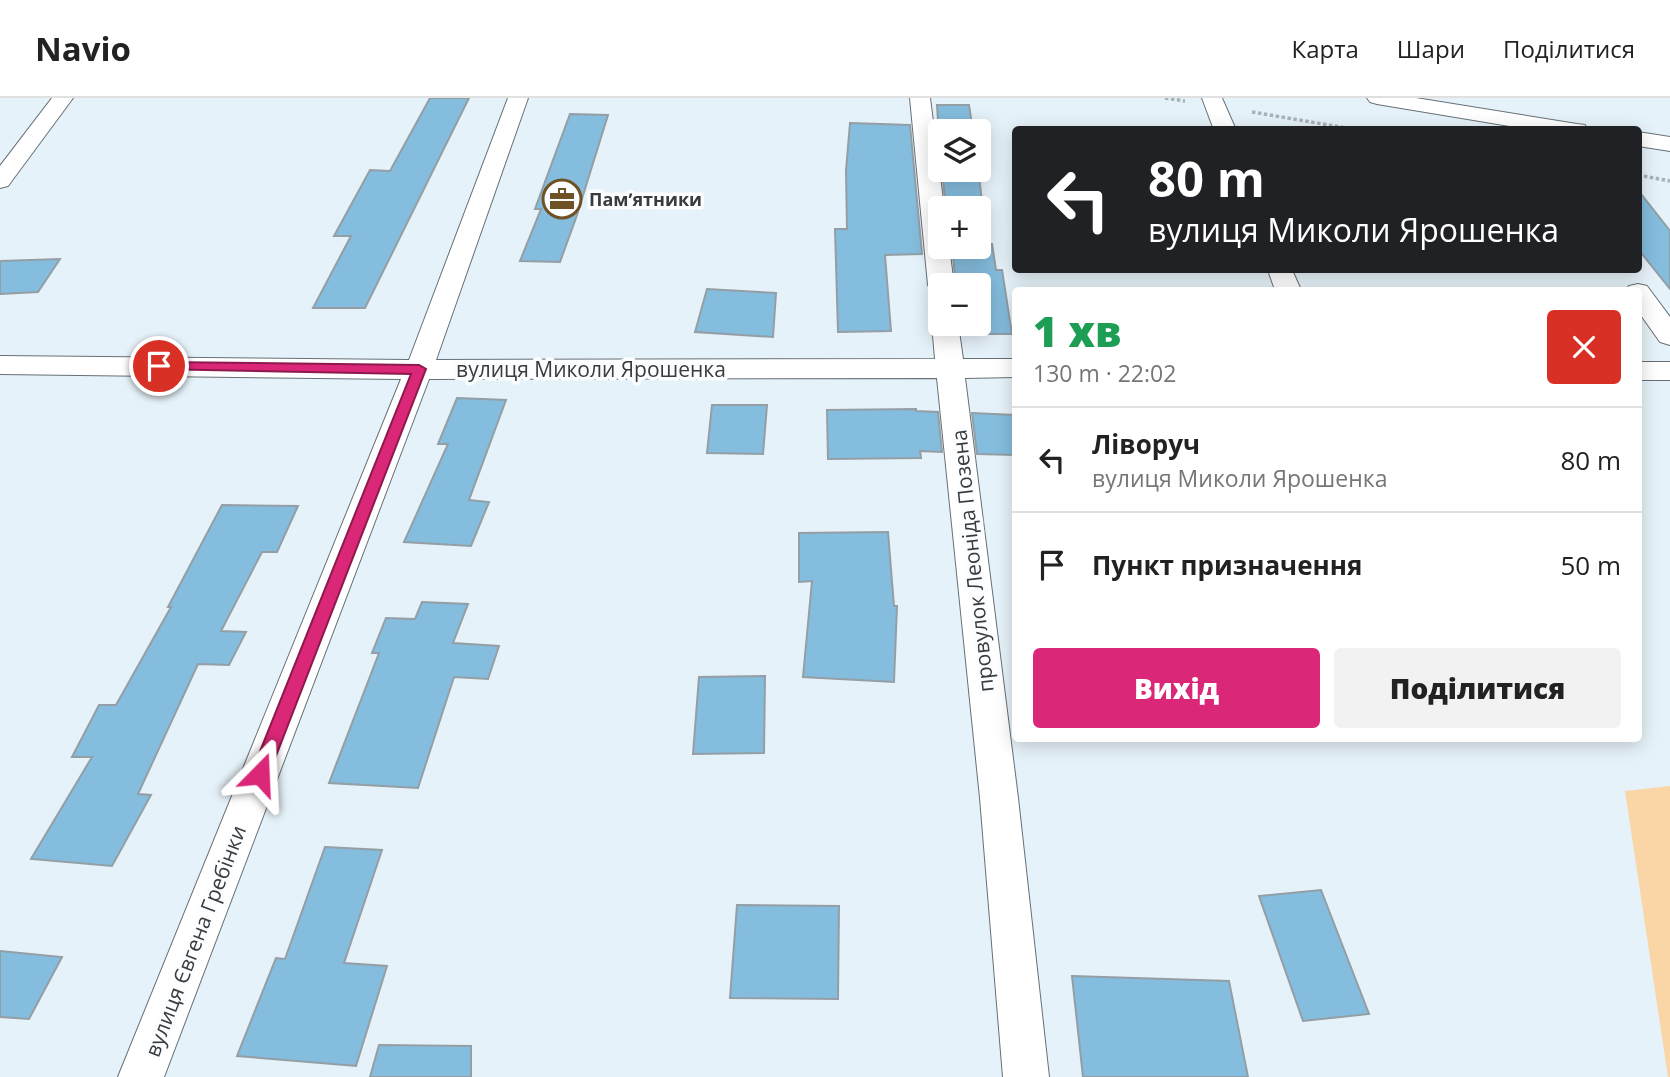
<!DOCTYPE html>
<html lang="uk">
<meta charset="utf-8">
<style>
body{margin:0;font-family:"Open Sans",sans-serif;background:#f2f2f2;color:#222;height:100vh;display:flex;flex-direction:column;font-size:26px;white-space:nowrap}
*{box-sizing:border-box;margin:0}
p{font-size:23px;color:#767676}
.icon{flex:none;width:38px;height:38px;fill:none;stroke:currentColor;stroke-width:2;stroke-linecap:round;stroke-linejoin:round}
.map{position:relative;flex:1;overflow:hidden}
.side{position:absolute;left:1012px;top:189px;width:630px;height:455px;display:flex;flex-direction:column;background:#fff;border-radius:7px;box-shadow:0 4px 18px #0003}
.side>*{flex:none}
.top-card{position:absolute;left:1012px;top:28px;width:630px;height:147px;border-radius:7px;box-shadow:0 4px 18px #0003;background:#202124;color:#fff;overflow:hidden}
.fabs{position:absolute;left:928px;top:21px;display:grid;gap:14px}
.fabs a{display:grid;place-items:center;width:63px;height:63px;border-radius:7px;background:#fff;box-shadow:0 4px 18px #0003;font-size:35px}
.pin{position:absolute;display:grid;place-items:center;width:60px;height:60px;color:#fff;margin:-30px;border:4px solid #fff;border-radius:50%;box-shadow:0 2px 7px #0007}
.me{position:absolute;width:77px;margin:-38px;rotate:21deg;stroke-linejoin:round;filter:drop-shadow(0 0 5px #0008)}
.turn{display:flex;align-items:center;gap:24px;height:147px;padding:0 21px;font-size:32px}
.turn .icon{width:91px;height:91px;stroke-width:2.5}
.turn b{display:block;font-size:49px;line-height:60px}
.round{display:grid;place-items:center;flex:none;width:74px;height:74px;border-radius:7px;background:#f2f2f2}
.head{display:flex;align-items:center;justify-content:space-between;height:119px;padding:0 21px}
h1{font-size:42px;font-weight:800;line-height:52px;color:#1e9e55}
.button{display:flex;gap:14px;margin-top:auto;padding:14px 21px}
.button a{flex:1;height:80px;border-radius:7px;background:#db2777;color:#fff;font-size:28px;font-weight:800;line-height:80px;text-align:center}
.button a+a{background:#f2f2f2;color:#222}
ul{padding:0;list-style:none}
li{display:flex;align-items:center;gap:21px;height:105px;padding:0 21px;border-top:2px solid #e0e0e0}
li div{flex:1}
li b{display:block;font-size:26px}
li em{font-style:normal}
header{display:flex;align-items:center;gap:42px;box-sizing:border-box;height:98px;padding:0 35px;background:#fff;border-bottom:2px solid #e0e0e0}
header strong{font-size:33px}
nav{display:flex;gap:38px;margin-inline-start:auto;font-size:24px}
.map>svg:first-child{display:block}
.green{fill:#fad6a6}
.building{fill:#85bdde;stroke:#939ea5;stroke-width:2}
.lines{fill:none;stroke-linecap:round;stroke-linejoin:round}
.street-casing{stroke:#667076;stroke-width:2}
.path{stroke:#a8b2b7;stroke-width:3.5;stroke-dasharray:3.5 2.5;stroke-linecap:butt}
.street{fill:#fff;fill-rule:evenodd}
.route{fill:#db2777;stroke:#8e194d;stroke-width:2}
.labels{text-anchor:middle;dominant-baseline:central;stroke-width:7;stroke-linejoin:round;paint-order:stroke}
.far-poi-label{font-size:18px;font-weight:bold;fill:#383c3f;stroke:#fbfdff;text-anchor:start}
.street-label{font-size:21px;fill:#383c3f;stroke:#fbfdff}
</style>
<header>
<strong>Navio</strong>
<nav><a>Карта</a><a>Шари</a><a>Поділитися</a></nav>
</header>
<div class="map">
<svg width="1670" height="979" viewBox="0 0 1670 979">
<rect width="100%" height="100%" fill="#e6f2f9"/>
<path class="green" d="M1670 688V979H1668L1625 693Z"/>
<g class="building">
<path d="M430 0H469L365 210H313L351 138H334L370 72 390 73Z"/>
<path d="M937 7H969L973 33H940V56Z"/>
<path d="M570 16 608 17 576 120 560 164 520 163 541 111H535Z"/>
<path d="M850 25 910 27 922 156 885 157 891 233 838 234 835 131H847L846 73Z"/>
<path d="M978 69 987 146H992L996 172H1002L1012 236H969L967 226H978V187H963L962 178H955L952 149H978V110H946L942 72H978Z"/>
<path d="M1638 92 1670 133V191L1638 151Z"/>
<path d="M60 161 38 194 0 196V163Z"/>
<path d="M707 191 776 195 773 239 695 234Z"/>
<path d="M457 300 506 302 469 402 489 404 471 448 404 444 448 346H438Z"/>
<path d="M712 307H767L763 356 707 355Z"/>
<path d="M916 311V313L938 314 942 354 920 353 921 360 828 361 827 312Z"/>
<path d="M972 315 1015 317V357L977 356Z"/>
<path d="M222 407 298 408 277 454H262L221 533 246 534 229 567 198 566 138 696 151 697 112 768 31 761 92 659H72L99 607H116L171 509H168Z"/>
<path d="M888 434 894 508H897L894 584 803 579 812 483 799 484V435Z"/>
<path d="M422 504 468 506 453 545 499 548 488 581 454 579 418 690 329 685 379 555H372L386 520 415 521Z"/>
<path d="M765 578 764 655 693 656 699 579Z"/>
<path d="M325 749 382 752 344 865 387 868 356 968 237 958 276 860 285 861Z"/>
<path d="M1321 792 1369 916 1303 923 1259 798Z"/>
<path d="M737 807 839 808 838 901 730 900Z"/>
<path d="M0 853 62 859 29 921 0 919Z"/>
<path d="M1072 878 1229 883 1248 979H1083Z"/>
<path d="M379 947 471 948V979H370Z"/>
</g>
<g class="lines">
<defs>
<g id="street">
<path d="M52 0H73L8 88 0 90V68Z"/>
<path d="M508 0H528L436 262 935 261 932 226 940 219V226H958L963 261H1015V279L965 280 1018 700 1049 979H1003L980 700 937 280 429 281 164 979H118L401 281 0 276V258L409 262Z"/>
<path d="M910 0H930L944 110H940V149H949L954 187H940V195L932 193 928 187Z"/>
<path d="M1202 0H1222L1236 32H1214Z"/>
<path d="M1367 0H1416L1577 26 1585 27 1587 32H1534L1377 6 1370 4Z"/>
<path d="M1638 34 1670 39V53L1638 48Z"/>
<path d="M1268 172H1292L1301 192H1275Z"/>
<path d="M1638 186 1647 188 1670 219V247L1660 244 1638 213V192H1626L1629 188Z"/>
<rect x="1638" y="264" width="32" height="18"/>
</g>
</defs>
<use href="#street" class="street-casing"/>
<g class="path">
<path d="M1165 0 1185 3"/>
<path d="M1252 14 1358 32"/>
<path d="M1638 77 1670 83"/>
</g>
<use href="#street" class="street"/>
</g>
<path class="route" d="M159 264 419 267 426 271 269 676 266 682 260 684 254 682 251 676 411 276 155 271 153 268Z"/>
<defs>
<symbol id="office-ring" viewBox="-11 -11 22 22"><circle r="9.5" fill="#fbfdff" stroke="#6e5125" stroke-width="1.5"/><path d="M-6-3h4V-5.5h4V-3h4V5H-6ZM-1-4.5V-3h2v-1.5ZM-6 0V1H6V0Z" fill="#6e5125"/></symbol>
</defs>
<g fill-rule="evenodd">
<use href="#office-ring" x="540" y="79" width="44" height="44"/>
</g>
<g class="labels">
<g class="far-poi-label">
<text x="589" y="101">Памʼятники</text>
</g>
<g class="street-label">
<text x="591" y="271">вулиця Миколи Ярошенка</text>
<text transform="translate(972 463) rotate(-96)">провулок Леоніда Позена</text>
<text transform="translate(195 843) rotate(-69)">вулиця Євгена Гребінки</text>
</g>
</g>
</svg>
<div class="fabs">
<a><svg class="icon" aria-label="layers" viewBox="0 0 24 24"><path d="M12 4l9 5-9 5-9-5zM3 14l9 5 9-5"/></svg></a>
<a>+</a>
<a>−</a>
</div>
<div class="pin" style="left:159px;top:268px;background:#d93025"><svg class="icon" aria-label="arrive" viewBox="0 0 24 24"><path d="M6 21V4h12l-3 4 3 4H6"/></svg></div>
<svg class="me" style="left:260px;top:676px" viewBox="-20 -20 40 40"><path d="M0-17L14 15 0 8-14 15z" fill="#db2777" stroke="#fff" stroke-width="4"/></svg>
<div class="top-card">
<div class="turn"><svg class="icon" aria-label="left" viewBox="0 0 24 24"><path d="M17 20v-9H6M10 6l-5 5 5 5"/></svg><div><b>80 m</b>вулиця Миколи Ярошенка</div></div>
</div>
<section class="side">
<div class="head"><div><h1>1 хв</h1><p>130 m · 22:02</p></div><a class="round" style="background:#d93025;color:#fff"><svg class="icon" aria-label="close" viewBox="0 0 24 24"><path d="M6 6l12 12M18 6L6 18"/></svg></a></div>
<ul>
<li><svg class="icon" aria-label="left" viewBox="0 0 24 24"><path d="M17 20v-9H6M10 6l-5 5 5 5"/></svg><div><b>Ліворуч</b><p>вулиця Миколи Ярошенка</p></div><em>80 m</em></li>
<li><svg class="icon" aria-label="arrive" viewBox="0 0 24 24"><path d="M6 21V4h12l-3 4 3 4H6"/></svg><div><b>Пункт призначення</b></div><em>50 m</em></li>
</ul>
<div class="button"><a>Вихід</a><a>Поділитися</a></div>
</section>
</div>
